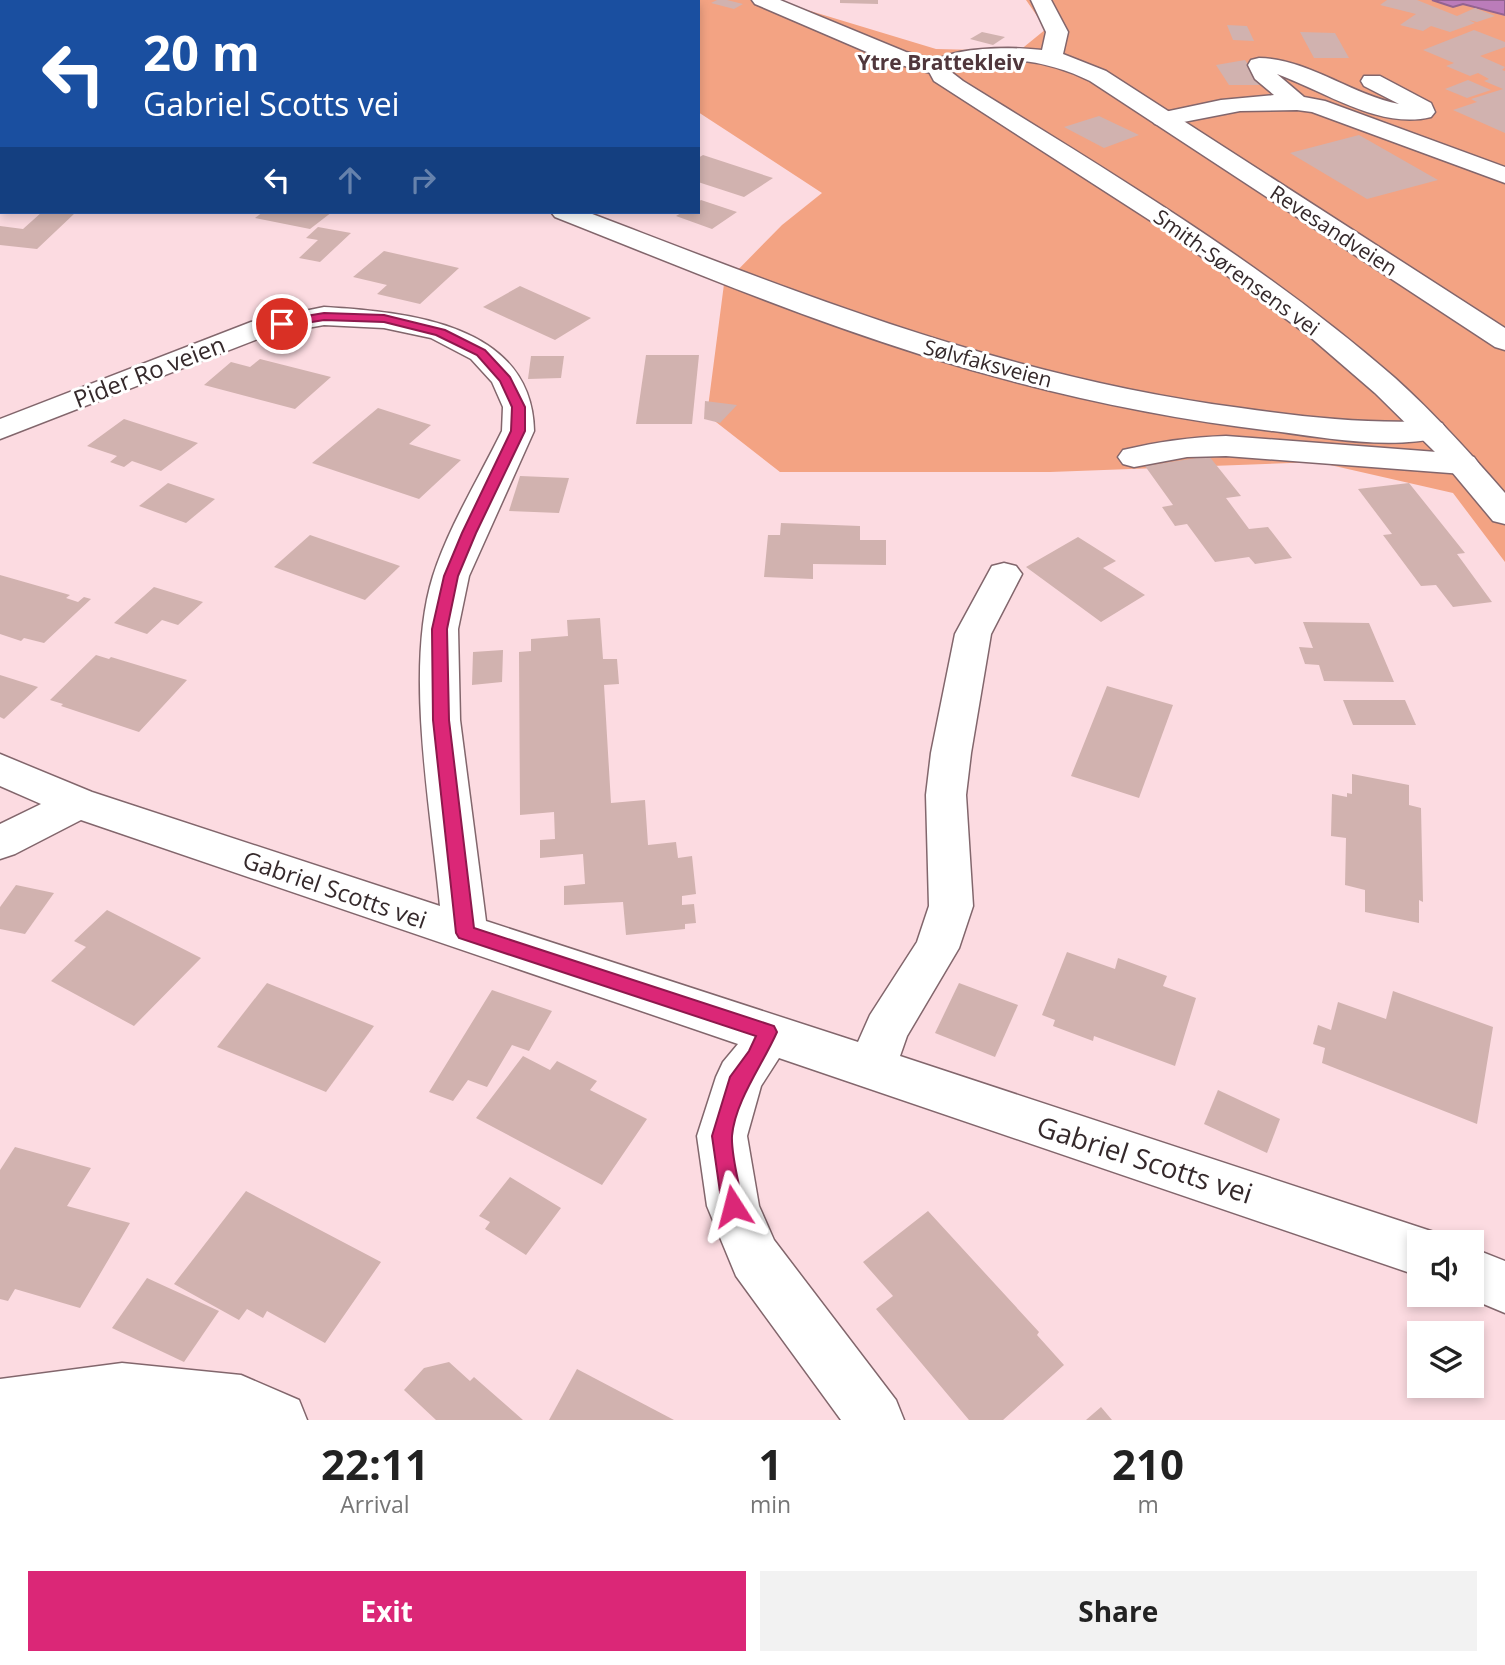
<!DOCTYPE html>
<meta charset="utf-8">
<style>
body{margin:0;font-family:"Open Sans",sans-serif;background:#f2f2f2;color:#222;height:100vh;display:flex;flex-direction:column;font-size:26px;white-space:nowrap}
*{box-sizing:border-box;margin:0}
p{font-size:23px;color:#767676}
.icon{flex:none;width:38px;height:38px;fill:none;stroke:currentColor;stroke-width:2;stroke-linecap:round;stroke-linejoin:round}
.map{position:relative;height:1420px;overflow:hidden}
.sheet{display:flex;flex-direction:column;background:#fff;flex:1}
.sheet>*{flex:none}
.hud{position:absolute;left:0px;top:0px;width:700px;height:214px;box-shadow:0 4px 10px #0003;background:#1a4fa0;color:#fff;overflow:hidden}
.buttons{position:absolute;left:1407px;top:1230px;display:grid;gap:14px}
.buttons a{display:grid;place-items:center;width:77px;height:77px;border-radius:0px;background:#fff;box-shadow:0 4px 10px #0003;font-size:35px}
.pin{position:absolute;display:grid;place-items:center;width:60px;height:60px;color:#fff;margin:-30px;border:4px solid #fff;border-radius:50%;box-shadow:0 2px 7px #0007}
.me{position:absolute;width:77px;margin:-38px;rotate:351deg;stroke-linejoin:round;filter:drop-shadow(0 0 5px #0008)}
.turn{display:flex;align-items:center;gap:24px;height:147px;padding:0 28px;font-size:32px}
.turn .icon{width:91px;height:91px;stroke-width:2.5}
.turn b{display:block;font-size:49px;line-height:60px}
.lanes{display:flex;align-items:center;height:66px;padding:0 28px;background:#0003;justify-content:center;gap:35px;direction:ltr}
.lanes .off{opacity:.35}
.eta{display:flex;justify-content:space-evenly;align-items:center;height:119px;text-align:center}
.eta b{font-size:42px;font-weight:700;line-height:49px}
.button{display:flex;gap:14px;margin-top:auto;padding:14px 28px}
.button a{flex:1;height:80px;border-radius:0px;background:#db2777;color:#fff;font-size:28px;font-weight:700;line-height:80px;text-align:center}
.button a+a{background:#f2f2f2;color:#222}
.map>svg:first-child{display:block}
.green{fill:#f3a383}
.water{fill:#bb7cba;stroke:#93638f;stroke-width:2}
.building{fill:#d1b2af}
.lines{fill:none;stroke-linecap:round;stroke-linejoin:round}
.minor-casing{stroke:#82666c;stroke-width:3}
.secondary-casing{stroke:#82666c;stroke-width:3}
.minor{fill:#fff;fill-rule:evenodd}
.secondary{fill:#fff;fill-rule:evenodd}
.route{fill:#db2777;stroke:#8e194d;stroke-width:2}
.labels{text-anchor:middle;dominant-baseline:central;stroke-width:6;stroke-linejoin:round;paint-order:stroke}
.far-neighbourhood-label{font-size:21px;font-weight:bold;fill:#50373c;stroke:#fff}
.far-street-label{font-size:21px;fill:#35292b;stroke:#fff}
.street-label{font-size:24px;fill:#35292b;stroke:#fff}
.near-street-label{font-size:28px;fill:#35292b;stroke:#fff}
</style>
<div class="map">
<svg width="1505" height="1420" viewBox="0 0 1505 1420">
<rect width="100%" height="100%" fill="#fcdbe1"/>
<path class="green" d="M594 0H774L936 49 1019 51 1046 29 1026 0H1432L1453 7 1463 4 1505 15V562L1453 493 1317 462 1050 472H780L707 415 724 284 782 225 822 193 698 112V2Z"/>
<path class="water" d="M1432 0H1505V15L1463 4 1453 7Z"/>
<g class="building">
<path d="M717 0H727L743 4 734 9 711 3Z"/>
<path d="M840 0H878V4L840 3Z"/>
<path d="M1387 0H1417L1457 16 1475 8 1495 16 1477 22 1469 20 1475 23 1450 32 1431 26 1423 31 1400 25 1416 14 1380 5Z"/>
<path d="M1227 25 1247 26 1254 41 1233 40Z"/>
<path d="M1474 30 1505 42V47L1480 56 1505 67 1502 70 1505 71V133L1453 110 1477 102 1471 99 1503 89 1484 81 1489 79 1478 73 1470 76 1446 66 1454 63 1423 50Z"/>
<path d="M982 32 1005 37 993 45 970 39Z"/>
<path d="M1300 32 1335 33 1349 58H1314Z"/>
<path d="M1245 60 1262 85H1229L1216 65Z"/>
<path d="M1468 80 1491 90 1467 98 1445 89Z"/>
<path d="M1099 116 1139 135 1104 148 1064 127Z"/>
<path d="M1359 135 1438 180 1367 199 1290 153Z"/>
<path d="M703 155 773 178 744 197 698 182V158Z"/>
<path d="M701 200 737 212 712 229 676 216 683 212H698V202Z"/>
<path d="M42 212 75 213 37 249 0 245V226L23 229Z"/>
<path d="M263 212H332L310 229 255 218Z"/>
<path d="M318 227 351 233 320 262 299 258 318 240 306 238Z"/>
<path d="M384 251 459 268 420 304 377 294 387 285 353 277Z"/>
<path d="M520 286 591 318 555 340 483 307Z"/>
<path d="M646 355H699L692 424H636Z"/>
<path d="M531 356H564L561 378 528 379Z"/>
<path d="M260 359 331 377 295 409 204 385 231 362 250 367Z"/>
<path d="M705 401 737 405 720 423 704 419Z"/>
<path d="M378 408 431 425 409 444 461 460 419 499 312 463Z"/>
<path d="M124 419 198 443 161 471 132 461 124 467 110 462 117 456 87 446Z"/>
<path d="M1209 456 1241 496 1226 498 1249 529 1268 527 1292 558 1255 564 1249 557 1215 562 1187 524 1175 526 1162 507 1173 505 1145 466Z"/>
<path d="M520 476 569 478 559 513 509 511Z"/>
<path d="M168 483 215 499 186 523 139 506Z"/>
<path d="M1409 483 1465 553 1457 554 1492 602 1453 607 1436 585 1421 586 1383 535 1392 534 1358 489Z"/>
<path d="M781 523 860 526V540H886V565L813 564V579L764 577 768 535H780Z"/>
<path d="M310 535 400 566 365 600 274 567Z"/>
<path d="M1078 537 1116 561 1103 568 1145 595 1101 622 1026 567Z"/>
<path d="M0 575 70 595 66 598 78 602 84 597 91 599 44 643 24 638 21 641 0 634Z"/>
<path d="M154 587 203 602 178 625 162 620 147 634 114 623Z"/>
<path d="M600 618 603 659H617L619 684 604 685 611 803 645 800 648 845 676 842 678 858 692 856 696 894 682 896V905L694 904 696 923 685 924V929L626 935 623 902 564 905V886L585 884 583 854 540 858V840L555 839 554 812 520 815 519 652 531 651V639L568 636 567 620Z"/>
<path d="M1303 622 1369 623 1394 682 1324 681 1319 665 1305 664 1299 647 1313 648Z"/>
<path d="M503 650 502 682 472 685 473 652Z"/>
<path d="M96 655 109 659 111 657 187 680 139 732 61 706 63 704 50 700Z"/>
<path d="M0 675 38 687 4 719 0 717Z"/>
<path d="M1107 686 1173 705 1139 798 1071 776Z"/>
<path d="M1343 700H1405L1416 725H1353Z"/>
<path d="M1352 774 1409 785V805L1421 808 1423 902 1419 900V923L1365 912V890L1345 885 1346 838 1331 836 1332 794 1347 797V793L1352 794Z"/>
<path d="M16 885 54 893 25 934 0 929V907Z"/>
<path d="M107 910 201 958 134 1026 51 981 86 947 74 941Z"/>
<path d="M1067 952 1115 969 1118 958 1167 976 1163 986 1196 998 1175 1066 1094 1036 1093 1041 1053 1026 1055 1020 1042 1015Z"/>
<path d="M267 983 374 1026 326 1092 217 1047Z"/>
<path d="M959 983 1018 1005 995 1057 935 1033Z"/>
<path d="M492 990 552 1011 529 1051 512 1045 487 1087 468 1080 453 1101 429 1092Z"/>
<path d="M1393 991 1493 1027 1477 1124 1322 1063 1325 1048 1313 1044 1318 1025 1331 1030 1338 1002 1386 1019Z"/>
<path d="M523 1056 550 1070 557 1061 597 1081 590 1090 647 1119 602 1185 476 1118Z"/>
<path d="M1218 1090 1280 1119 1267 1153 1204 1124Z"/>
<path d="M15 1147 91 1168 67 1206 130 1223 80 1308 15 1289 8 1301 0 1299V1170Z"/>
<path d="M510 1177 561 1208 526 1255 485 1229 490 1222 479 1216Z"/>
<path d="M246 1191 381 1262 325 1343 267 1311 263 1318 247 1309 239 1320 174 1284Z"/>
<path d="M928 1211 1039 1332 1037 1335 1064 1365 1003 1420H969L876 1309 893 1296 863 1262Z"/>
<path d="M147 1278 219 1311 184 1362 112 1328Z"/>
<path d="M449 1362 470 1381 474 1377 523 1420H436L404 1390 424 1368Z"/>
<path d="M577 1369 674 1420H549Z"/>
<path d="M1101 1407 1112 1420H1086Z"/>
</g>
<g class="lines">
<defs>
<g id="minor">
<path d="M183 0H208L182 2Z"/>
<path d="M752 0H780L906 52 946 63 949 68 946 73 938 75 890 62 755 4Z"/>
<path d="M1259 58C1305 58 1353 95 1399 104L1364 86 1361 81 1364 76H1380L1431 103 1435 112 1431 117C1380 130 1324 91 1277 74L1304 97 1325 101 1505 167V183L1312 112 1297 110 1240 111 1163 126 1155 124 1151 119 1155 114 1221 100 1274 95 1255 79 1248 65 1251 60Z"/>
<rect x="0" y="155" width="2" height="14"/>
<path d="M551 212H587C805 295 1007 378 1241 408 1304 417 1367 424 1431 421L1442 423 1447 430 1442 437C1389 450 1327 438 1273 431 1154 417 1036 391 922 355 797 316 677 265 555 217Z"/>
<path d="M324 307C406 312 532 323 534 431L469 576 458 629 460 720 486 921 858 1042 870 1015 917 942 929 906 926 795 931 753 955 634 992 566 1004 563 1016 566 1022 574 991 634 971 753 966 795 973 906 959 948 907 1036 900 1056 1437 1233 1441 1242H1419V1276L779 1058 761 1086 747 1136 759 1206 774 1240 896 1400 904 1420H841L736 1276 707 1206 697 1136 716 1077 723 1062 738 1044 81 820 15 854 0 859V824L41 804 0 786V754L92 792 440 906C431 810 404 668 433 576 449 526 479 478 502 431L503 407 492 382 471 359 431 338 384 328 324 325 268 335 0 439V419L251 322Z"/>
<path d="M1226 436 1463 454 1474 457 1479 464 1474 471 1463 474 1226 456 1187 457 1134 467 1123 464 1118 457 1123 450C1157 442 1191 437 1226 436Z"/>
<path d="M1472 1248 1505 1261V1313L1462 1295H1472Z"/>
<path d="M122 1363 241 1375 299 1400 307 1420H0V1379Z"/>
</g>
<path id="secondary" d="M1031 0H1051L1068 32 1063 54 1106 71 1505 328V350L1495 347 1090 81C1050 61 993 50 950 71L963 81C1112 173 1263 263 1395 378 1435 414 1470 453 1505 493V524L1493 521 1437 454 1375 393 1309 336 1168 232 934 81 927 68C943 45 1016 47 1042 50L1046 32Z"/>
</defs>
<use href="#minor" class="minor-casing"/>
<use href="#secondary" class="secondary-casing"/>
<use href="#minor" class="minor"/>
<use href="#secondary" class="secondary"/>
</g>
<path class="route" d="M324 313 384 315 445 330 485 350 510 377 525 407V431L476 533 458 576 447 629 449 720 474 928 774 1026 777 1032C763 1064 735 1101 732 1136 731 1156 740 1186 743 1206L740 1213 733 1216 725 1213 722 1206 712 1136 730 1077 749 1051 756 1036 459 938 456 933 433 720 432 629 444 576 462 533 511 431 512 407 500 381 477 355 436 335 384 322 324 320 282 327 276 324 282 320Z"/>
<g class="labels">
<g class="far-neighbourhood-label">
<text x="941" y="62">Ytre Brattekleiv</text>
</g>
<g class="far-street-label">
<text transform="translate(1334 230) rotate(33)">Revesandveien</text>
<text transform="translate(1237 272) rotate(36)">Smith-Sørensens vei</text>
<text transform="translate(988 363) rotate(15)">Sølvfaksveien</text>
</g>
<g class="street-label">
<text transform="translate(149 371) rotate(-21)">Pider Ro veien</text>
<text transform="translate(335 889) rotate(19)">Gabriel Scotts vei</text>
</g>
<g class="near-street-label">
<text transform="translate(1145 1159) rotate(18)">Gabriel Scotts vei</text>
</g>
</g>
</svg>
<div class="buttons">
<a><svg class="icon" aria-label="sound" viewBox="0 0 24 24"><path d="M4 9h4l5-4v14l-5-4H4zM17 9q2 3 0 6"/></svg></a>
<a><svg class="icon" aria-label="layers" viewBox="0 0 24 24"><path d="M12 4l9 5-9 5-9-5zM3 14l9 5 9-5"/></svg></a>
</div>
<div class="pin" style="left:282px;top:324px;background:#d93025"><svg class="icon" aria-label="arrive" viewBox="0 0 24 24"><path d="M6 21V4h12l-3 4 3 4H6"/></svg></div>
<svg class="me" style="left:733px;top:1206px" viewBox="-20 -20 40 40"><path d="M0-17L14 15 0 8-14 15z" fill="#db2777" stroke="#fff" stroke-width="4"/></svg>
<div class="hud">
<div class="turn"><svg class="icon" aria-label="left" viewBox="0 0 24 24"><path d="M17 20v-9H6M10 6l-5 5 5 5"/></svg><div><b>20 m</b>Gabriel Scotts vei</div></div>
<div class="lanes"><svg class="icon" aria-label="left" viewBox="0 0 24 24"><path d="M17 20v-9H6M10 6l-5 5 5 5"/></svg><svg class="icon off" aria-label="ahead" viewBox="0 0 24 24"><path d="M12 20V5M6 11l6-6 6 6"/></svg><svg class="icon off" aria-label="right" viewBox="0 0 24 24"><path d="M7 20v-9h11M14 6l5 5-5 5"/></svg></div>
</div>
</div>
<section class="sheet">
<div class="eta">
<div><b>22:11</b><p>Arrival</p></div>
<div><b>1</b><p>min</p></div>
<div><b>210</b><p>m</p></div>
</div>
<div class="button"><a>Exit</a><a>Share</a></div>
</section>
